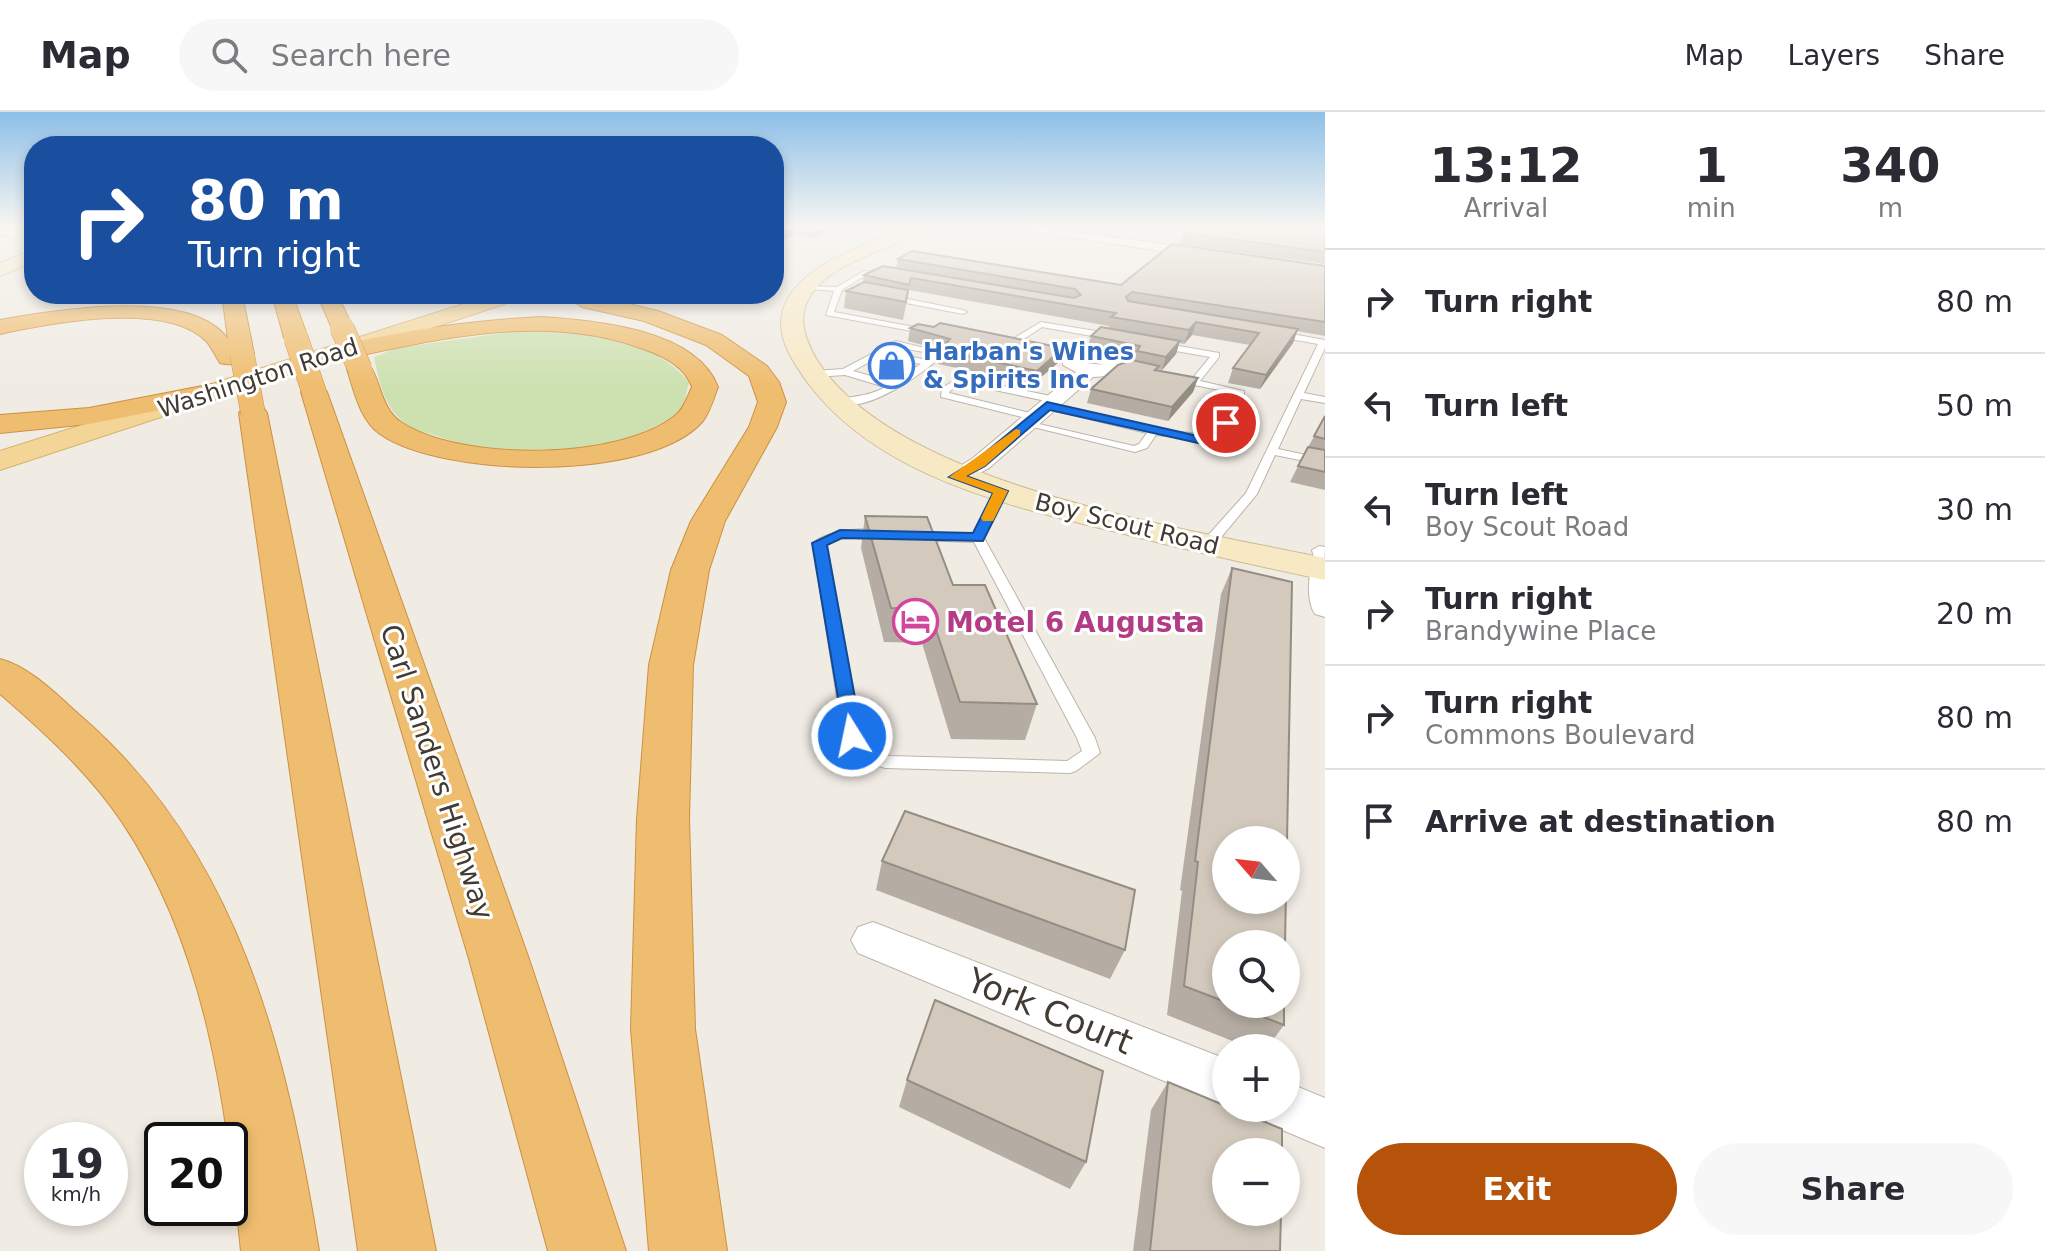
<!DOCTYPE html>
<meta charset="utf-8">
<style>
body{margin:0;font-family:"DejaVu Sans",sans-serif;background:#f7f7f7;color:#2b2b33;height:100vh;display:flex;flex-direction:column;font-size:30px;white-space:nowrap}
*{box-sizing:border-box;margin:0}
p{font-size:26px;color:#7c7c81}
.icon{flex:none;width:44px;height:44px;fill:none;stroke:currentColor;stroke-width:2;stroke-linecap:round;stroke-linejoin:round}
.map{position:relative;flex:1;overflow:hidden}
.drawer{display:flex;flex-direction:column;background:#fff;width:720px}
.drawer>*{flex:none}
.guide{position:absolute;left:24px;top:24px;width:760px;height:168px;border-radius:32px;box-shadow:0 4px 12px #0003;background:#1a4fa0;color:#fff;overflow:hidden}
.needle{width:52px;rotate:298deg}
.tools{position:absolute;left:1212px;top:714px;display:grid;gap:16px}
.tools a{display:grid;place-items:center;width:88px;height:88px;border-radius:50%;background:#fff;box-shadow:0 4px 12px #0003;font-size:40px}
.speed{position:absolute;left:24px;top:1010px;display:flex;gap:16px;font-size:40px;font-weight:700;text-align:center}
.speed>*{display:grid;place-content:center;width:104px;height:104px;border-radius:50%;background:#fff;box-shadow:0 4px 12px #0003;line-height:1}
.speed small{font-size:20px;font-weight:400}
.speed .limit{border:4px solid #111;border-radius:12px;background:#fff;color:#111}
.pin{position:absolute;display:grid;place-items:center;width:68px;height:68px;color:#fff;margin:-34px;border:4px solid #fff;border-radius:50%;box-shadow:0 2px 8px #0007}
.me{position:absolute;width:88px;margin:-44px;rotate:350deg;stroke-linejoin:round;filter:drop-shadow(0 0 6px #0008)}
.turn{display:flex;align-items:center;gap:28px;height:168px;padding:0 32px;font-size:36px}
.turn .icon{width:104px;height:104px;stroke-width:2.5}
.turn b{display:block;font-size:56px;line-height:68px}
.eta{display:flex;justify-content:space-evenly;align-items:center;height:136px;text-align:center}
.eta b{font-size:48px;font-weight:700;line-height:56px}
.primary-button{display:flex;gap:16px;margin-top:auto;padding:16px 32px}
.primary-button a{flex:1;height:92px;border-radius:48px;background:#b45309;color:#fff;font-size:32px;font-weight:700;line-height:92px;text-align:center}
.primary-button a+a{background:#f7f7f7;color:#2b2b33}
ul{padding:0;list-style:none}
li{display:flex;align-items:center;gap:24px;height:104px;padding:0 32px;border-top:2px solid #e1e1e2}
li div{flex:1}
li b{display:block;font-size:30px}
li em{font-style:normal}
header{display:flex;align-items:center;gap:48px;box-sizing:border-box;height:112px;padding:0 40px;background:#fff;border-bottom:2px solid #e1e1e2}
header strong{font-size:38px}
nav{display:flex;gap:44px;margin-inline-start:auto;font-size:28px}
.search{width:560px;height:72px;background:#f7f7f7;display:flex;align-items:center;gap:20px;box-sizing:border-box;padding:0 28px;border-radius:44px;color:#7c7c81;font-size:30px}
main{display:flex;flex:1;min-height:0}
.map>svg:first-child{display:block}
.green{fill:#cde1b0}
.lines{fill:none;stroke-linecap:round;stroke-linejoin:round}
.lane-casing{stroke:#bdb5aa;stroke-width:2}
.street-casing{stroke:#bdb5aa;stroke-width:2}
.secondary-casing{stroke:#cbbb97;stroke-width:2}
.primary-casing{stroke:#d6b06b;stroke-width:2}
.highway-casing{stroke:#cc9141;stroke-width:2}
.lane{fill:#fff;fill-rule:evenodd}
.street{fill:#fff;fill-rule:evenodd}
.secondary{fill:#f8e9c5;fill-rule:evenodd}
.primary{fill:#f4d598;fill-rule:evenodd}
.highway{fill:#efbd6f;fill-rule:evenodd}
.highway-bridge-casing{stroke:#cc9141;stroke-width:25;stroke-linecap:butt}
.highway-bridge{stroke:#efbd6f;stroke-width:24}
.wall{fill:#b5ada3}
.shaded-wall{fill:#948d84}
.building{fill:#d3c9bd;stroke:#948d84;stroke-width:2;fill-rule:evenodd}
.route{fill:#1a73e8;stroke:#114b97;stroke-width:2}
.slow{fill:#f59e0b}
.labels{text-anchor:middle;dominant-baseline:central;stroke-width:6;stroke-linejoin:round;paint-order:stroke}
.far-shop-label{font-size:24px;font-weight:bold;fill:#366cbe;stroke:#fff;text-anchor:start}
.far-street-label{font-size:24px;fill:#413b34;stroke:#fff}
.hotel-label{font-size:28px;font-weight:bold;fill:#b23c85;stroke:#fff;text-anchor:start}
.street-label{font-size:28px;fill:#413b34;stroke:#fff}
.near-street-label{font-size:34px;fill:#413b34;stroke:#fff}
</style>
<header>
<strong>Map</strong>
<div class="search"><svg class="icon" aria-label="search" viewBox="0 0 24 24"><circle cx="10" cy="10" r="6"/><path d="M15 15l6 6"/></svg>Search here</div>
<nav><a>Map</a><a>Layers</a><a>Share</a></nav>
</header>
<main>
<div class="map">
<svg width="1325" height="1139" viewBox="0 0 1325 1139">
<rect width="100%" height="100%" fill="#f0ebe3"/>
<path class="green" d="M517 219C578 221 647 220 689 270L683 297C617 347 514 352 437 324 429 321 416 319 409 314 385 299 379 270 374 245L397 236Z"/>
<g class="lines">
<defs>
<g id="lane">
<path d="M26 117 28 120 0 130V126Z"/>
<path d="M864 159 892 161 866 163 842 178 834 200 930 218 933 219V223L826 203 834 179 800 176 804 174 837 175Z"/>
<path d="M888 183 963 198 967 200 963 202 885 187Z"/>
<path d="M1041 210 1114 222 1118 225 1114 228 1042 215 1021 229 1080 243 1081 245 1077 248 1011 232V228Z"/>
<path d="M1275 219 1325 228V236L1304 281 1325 285V291L1301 287 1278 337 1325 347V353L1275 343 1257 382 1213 435H1203V429L1246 381 1318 232 1272 224V220Z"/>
<path d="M896 229 945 241C926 260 863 305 836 290 853 282 867 286 885 275L845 263 815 265 810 262 815 259 843 257ZM897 235 934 242 927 248 887 240ZM880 244 921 252 892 270 853 259Z"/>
<path d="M1156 230 1219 241V245L1200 269 1244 279V294L1217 329 1156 323 1147 336 1135 340 1021 312 1026 309 1134 334 1139 332 1147 321 1043 296V292L1047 291 1161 318 1210 323 1234 294V281L1174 269 1172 267 1177 264 1192 267 1210 245 1153 235 1152 233Z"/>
<path d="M960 265 1055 285 1060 288 1055 291 962 271 950 279 949 281 1038 303 1039 305 1034 308 941 285 942 276Z"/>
<path d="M1001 375 1007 379 984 426 1095 626 1100 641 1076 659 1070 661 885 656 879 654 843 624 813 431C829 418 873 412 890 423L884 427 842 426 826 433 860 622 889 644 1067 649 1082 639 1077 626 974 430 916 428 910 424 916 420 974 422 995 379Z"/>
<path d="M1319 434 1325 435 1324 461 1317 457 1312 438Z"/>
</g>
<g id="street">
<path d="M1005 115H1038L1207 138 1214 142 1207 146Z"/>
<path d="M1093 239 1130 253 1123 263 1093 265 989 356 963 370H947L943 365 973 346 1076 260 1063 253V245ZM1092 250 1104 253 1086 251Z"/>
<path d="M1325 449V505L1315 502C1307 491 1307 463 1314 451Z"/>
<path d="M873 810 1226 947V995L858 841 851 828 858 815Z"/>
<path d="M1286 970 1325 986V1036L1268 1012 1261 996H1286Z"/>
</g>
<g id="secondary">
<path d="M0 115H34V124L0 123Z"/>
<path d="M910 115H933C925 123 912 126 901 130 872 142 826 156 809 186 797 207 806 229 817 248 896 374 1187 417 1325 446V468C1258 454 1191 439 1124 422 1005 393 856 361 791 245 748 168 856 136 910 115Z"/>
<path d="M34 138V150L0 164V151Z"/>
</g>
<path id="primary" d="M495 182H526L523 186 0 358V339Z"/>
<g id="highway">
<path d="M222 182H242L254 242C248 251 231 254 220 251 216 245 212 236 207 230 167 188 51 211 0 222V208C54 198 191 175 228 227Z"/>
<path d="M272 182H292L308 226 304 231 296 233 284 226Z"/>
<path d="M317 182H337L353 216 350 221H334Z"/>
<path d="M563 182H588L658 199 722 223 767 254 779 270 786 290 777 315 725 409 709 458 693 553 689 707 695 917 727 1139H649L631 917 637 707 649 553 671 458 691 409 749 315 758 290 749 264 706 233 644 209 582 195Z"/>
<path d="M542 205C596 209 696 217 718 275 714 285 710 300 703 309 651 370 442 366 380 322 360 308 354 279 347 257L351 252H369C381 269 381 297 401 310 461 350 622 349 677 302 684 296 688 283 692 275 685 255 665 245 646 238 544 198 429 229 326 251L314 244 317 239C391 220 466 209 542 205Z"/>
<path d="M218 271 227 273 231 279 227 285 89 312 0 321V303L89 296Z"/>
<path d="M314 272 323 274 327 280 529 847 626 1139H548L469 847 301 280 305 274Z"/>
<path d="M253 293 263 295 267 301 436 1139H358L239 301 243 295Z"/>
<path d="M0 547C31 555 59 585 83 606 240 743 287 942 319 1139H241C226 993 207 837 122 710 89 661 44 620 0 582Z"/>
</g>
</defs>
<use href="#lane" class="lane-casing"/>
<use href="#street" class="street-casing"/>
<use href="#secondary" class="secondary-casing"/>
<use href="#primary" class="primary-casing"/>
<use href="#highway" class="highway-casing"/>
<use href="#lane" class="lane"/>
<use href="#street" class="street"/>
<use href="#secondary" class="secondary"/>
<use href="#primary" class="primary"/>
<use href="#highway" class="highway"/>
<defs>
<g id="highway-bridge">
<path d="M342 216 360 257"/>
<path d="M296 226 314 280"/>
<path d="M242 242 253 301"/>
</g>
</defs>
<use href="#highway-bridge" class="highway-bridge-casing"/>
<use href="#highway-bridge" class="highway-bridge"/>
</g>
<g class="wall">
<path d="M774 115H871L868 116H837L812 126 795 123 774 131Z"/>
<path d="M1325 115V152L1180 132 1184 121Z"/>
<path d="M898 147 1121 173 1325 154V224L1297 219 1293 231 1260 277 1228 271 1233 256 1250 233 1192 223 1184 232 1179 231 1176 242 1162 258 1157 257V258L1198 266 1193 280 1168 309 1087 291 1091 277 1134 249 1135 247 1087 237 1091 224 1108 217 1109 214 909 178 903 208 844 196 846 179 863 170 864 163 896 156Z"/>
<path d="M910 216 1060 249 1033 272 938 252 941 238 908 229Z"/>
<path d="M1325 304V378L1290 370 1298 354Z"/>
<path d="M865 404 953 473 1037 592 1025 628 951 627 922 531 884 530 861 436Z"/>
<path d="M1232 456 1226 892H1284V913L1267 936H1250L1167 903 1182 779 1180 778 1221 482Z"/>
<path d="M882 749 1125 838 1110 867 876 778Z"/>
<path d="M907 968 1086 1050 1070 1077 899 995Z"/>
<path d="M1168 970 1280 1139H1133L1151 998Z"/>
</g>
<g class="shaded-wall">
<path d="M774 115H796L795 123 774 131Z"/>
<path d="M813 115H837L812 126Z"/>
<path d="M1196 210 1192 223 1184 232 1189 218Z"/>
<path d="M1298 217 1293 231 1260 277 1266 263Z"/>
<path d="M1180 229 1176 242 1162 258 1166 245Z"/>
<path d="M1063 236 1060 249 1033 272 1037 259Z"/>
<path d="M1198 266 1193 280 1168 309 1172 295Z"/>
</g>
<g class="building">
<path d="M1191 115H1325V140L1184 121Z"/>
<path d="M1172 132 1325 154V210L1132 180 1126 185 1128 189 1298 217 1266 263 1233 256 1259 221 1196 210 1189 218 1111 205 1116 201 911 166 909 173 864 163 883 154 1074 186 1081 183 1075 177 898 147 912 139 1121 173Z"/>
<path d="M864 170 908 178 906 190 846 179Z"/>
<path d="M940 211 1063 236 1037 259 940 238 950 227 910 216 918 212 934 215Z"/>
<path d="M1101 215 1180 229 1166 245 1137 239 1140 234 1091 224Z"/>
<path d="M1132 248 1159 254 1155 258 1198 266 1172 295 1091 277 1118 253Z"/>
<path d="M1325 304V327L1314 324Z"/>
<path d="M1308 335 1325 338V360L1298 354Z"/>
<path d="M865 404 927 405 953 473H985L1037 592 960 590 929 497 891 496Z"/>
<path d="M1232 456 1292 470 1285 832H1226V890L1184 874 1198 750 1195 749ZM1226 728H1286V788H1226Z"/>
<path d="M905 699 1135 778 1125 838 882 749Z"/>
<path d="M935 888 1103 959 1086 1050 907 968Z"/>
<path d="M1230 892H1284V913Z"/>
<path d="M1168 970 1226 994V996H1231L1282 1017V1040H1226V1100H1281L1280 1139H1150Z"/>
</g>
<linearGradient id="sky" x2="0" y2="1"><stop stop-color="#8dbfe8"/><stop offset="0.42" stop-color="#f8f6f2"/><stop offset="1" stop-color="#f8f6f2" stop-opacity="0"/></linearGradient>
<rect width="1325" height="274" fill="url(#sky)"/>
<path class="route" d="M1047 290 1198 324H1209L1222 308 1232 311 1217 330 1198 331 1050 298 985 354 966 364 1008 379 983 429 842 426 827 433 862 624 859 628H845L812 431 840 418 973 421 993 381 949 365 976 348Z"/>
<path class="slow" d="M1016 317 1020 318V323L985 354 966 364 1008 379 993 409H983L981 406 993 381 949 365Z"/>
<defs>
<symbol id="shop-ring" viewBox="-11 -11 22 22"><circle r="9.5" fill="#fff" stroke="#3f7fe0" stroke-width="1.5"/><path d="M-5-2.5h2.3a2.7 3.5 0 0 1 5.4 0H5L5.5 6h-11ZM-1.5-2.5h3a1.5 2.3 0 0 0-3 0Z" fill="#3f7fe0"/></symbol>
<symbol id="hotel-ring" viewBox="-11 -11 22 22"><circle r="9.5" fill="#fff" stroke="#d1479c" stroke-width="1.5"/><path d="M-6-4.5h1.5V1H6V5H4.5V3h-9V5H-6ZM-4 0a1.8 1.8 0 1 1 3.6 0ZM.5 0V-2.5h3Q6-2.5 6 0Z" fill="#d1479c"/></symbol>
</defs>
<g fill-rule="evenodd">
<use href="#shop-ring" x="866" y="228" width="51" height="51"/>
<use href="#hotel-ring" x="890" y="484" width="51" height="51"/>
</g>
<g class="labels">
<g class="far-shop-label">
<text x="923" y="240">Harban's Wines<tspan x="923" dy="28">&amp; Spirits Inc</tspan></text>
</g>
<g class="far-street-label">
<text transform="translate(258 266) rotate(-18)">Washington Road</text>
<text transform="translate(1127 412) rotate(14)">Boy Scout Road</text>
</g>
<g class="hotel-label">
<text x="946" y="510">Motel 6 Augusta</text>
</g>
<g class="street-label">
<text transform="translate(437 660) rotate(72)">Carl Sanders Highway</text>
</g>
<g class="near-street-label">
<text transform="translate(1050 899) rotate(22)">York Court</text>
</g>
</g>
</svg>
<div class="tools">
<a><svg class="needle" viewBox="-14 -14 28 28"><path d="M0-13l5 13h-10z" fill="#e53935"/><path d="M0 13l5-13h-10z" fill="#7c7c81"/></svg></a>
<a><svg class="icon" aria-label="search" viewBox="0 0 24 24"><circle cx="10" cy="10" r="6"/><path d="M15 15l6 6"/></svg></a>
<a>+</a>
<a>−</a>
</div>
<div class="speed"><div>19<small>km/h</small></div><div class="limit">20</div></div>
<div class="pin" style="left:1226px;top:311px;background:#d93025"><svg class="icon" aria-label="arrive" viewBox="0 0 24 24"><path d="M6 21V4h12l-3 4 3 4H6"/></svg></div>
<svg class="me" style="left:852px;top:624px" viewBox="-20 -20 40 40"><circle r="17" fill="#1a73e8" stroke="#fff" stroke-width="3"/><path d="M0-11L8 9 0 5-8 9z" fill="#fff"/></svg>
<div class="guide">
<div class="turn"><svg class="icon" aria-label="right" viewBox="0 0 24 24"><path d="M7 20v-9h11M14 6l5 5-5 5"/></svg><div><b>80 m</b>Turn right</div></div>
</div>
</div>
<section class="drawer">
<div class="eta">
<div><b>13:12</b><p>Arrival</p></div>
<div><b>1</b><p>min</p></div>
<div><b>340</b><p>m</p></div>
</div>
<ul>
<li><svg class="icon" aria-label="right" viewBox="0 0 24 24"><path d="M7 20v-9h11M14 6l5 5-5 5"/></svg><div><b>Turn right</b></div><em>80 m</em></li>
<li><svg class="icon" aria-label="left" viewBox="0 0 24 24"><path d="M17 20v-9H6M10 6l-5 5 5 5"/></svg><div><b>Turn left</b></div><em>50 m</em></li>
<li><svg class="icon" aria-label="left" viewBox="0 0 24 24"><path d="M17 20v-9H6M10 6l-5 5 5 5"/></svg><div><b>Turn left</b><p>Boy Scout Road</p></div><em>30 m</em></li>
<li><svg class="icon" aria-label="right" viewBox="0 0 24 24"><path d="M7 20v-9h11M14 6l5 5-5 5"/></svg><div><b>Turn right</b><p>Brandywine Place</p></div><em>20 m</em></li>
<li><svg class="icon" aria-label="right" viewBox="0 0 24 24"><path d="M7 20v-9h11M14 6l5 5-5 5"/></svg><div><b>Turn right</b><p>Commons Boulevard</p></div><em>80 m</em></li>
<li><svg class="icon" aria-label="arrive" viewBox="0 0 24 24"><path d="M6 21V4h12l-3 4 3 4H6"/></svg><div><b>Arrive at destination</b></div><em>80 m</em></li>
</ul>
<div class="primary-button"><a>Exit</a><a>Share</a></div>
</section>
</main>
